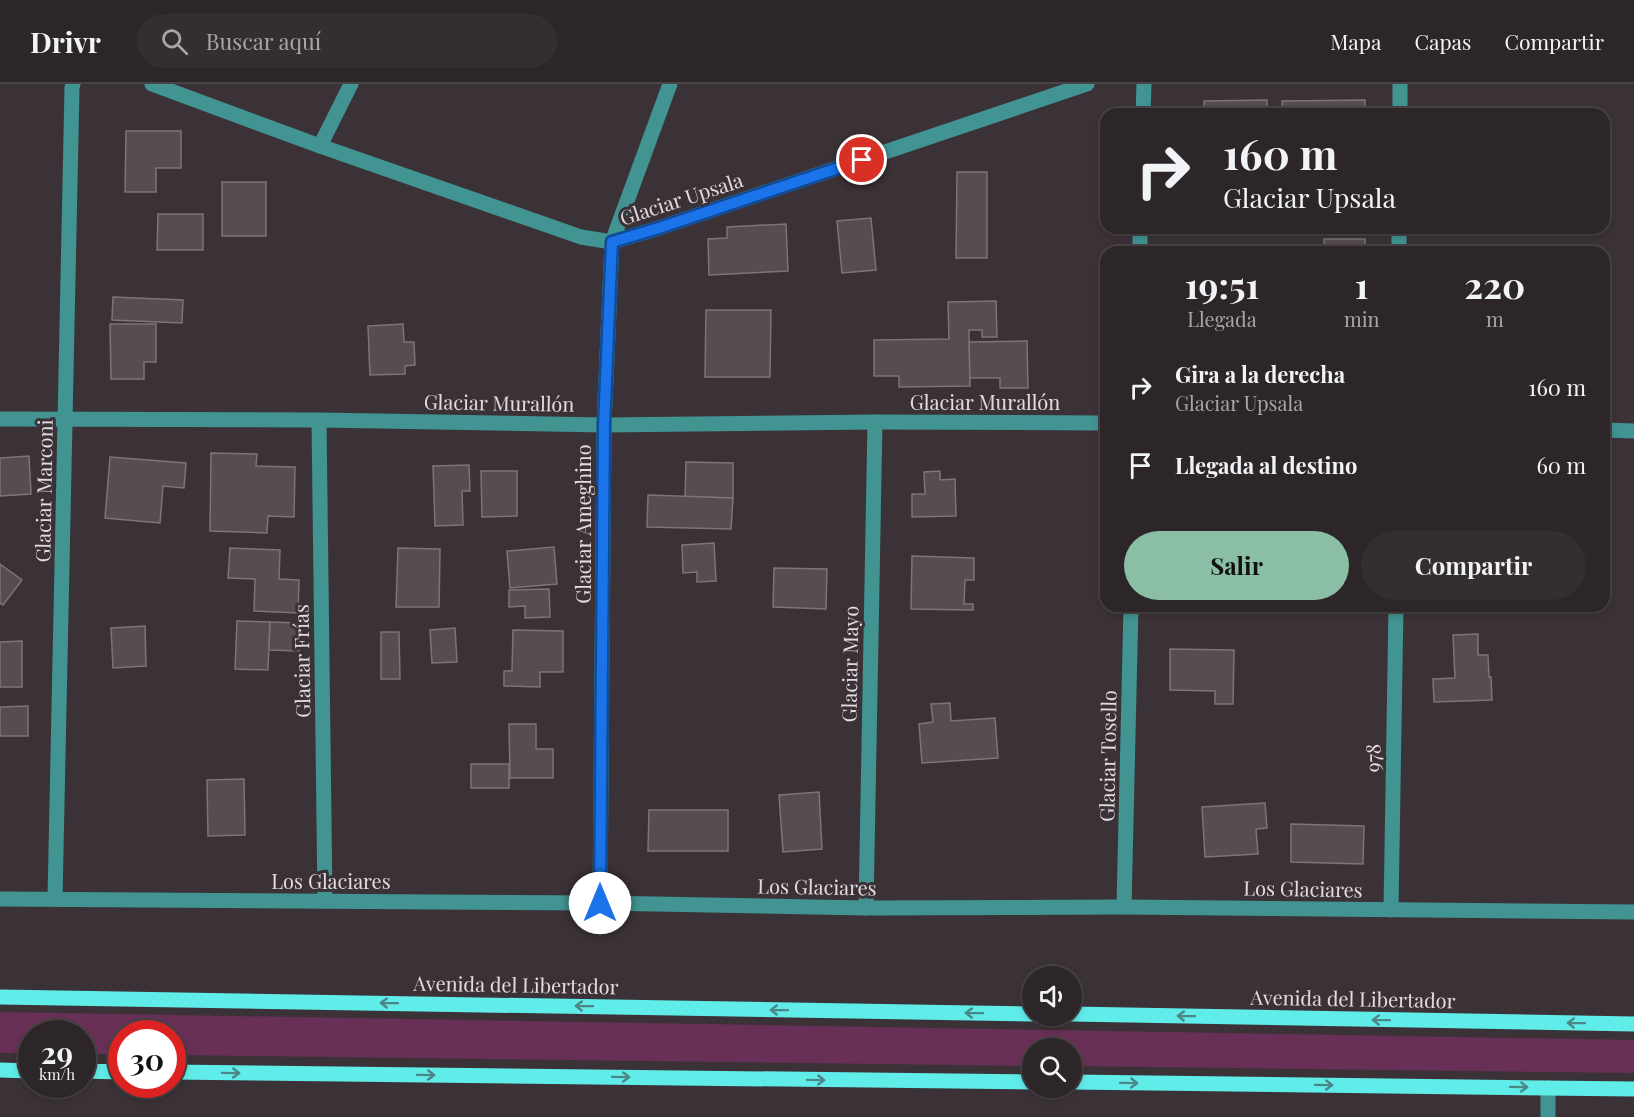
<!DOCTYPE html>
<html lang="es">
<meta charset="utf-8">
<style>
body{margin:0;font-family:"Playfair Display",serif;background:#342e31;color:#f1f3f6;height:100vh;display:flex;flex-direction:column;font-size:22px;white-space:nowrap}
*{box-sizing:border-box;margin:0}
p{font-size:20px;color:#a6a5a8}
.icon{flex:none;width:33px;height:33px;fill:none;stroke:currentColor;stroke-width:2;stroke-linecap:round;stroke-linejoin:round}
.map{position:relative;flex:1;overflow:hidden}
.side{position:absolute;left:1100px;top:162px;width:510px;height:366px;display:flex;flex-direction:column;background:#2c2629;border-radius:18px;box-shadow:0 3px 9px #0003,0 0 0 2px #484346}
.side>*{flex:none}
.top-card{position:absolute;left:1100px;top:24px;width:510px;height:126px;border-radius:18px;box-shadow:0 3px 9px #0003,0 0 0 2px #484346;background:#2c2629;color:#f1f3f6;overflow:hidden}
.tools{position:absolute;left:1022px;top:882px;display:grid;gap:12px}
.tools a{display:grid;place-items:center;width:60px;height:60px;border-radius:50%;background:#2c2629;box-shadow:0 3px 9px #0003,0 0 0 2px #484346;font-size:30px}
.speed{position:absolute;left:18px;top:936px;display:flex;gap:12px;font-size:30px;font-weight:700;text-align:center}
.speed>*{display:grid;place-content:center;width:78px;height:78px;border-radius:50%;background:#2c2629;box-shadow:0 3px 9px #0003,0 0 0 2px #484346;line-height:1}
.speed small{font-size:15px;font-weight:400}
.speed .limit{border:9px solid #d22;background:#fff;color:#111}
.pin{position:absolute;display:grid;place-items:center;width:51px;height:51px;color:#fff;margin:-26px;border:3px solid #fff;border-radius:50%;box-shadow:0 2px 6px #0007}
.me{position:absolute;width:66px;margin:-33px;rotate:0deg;stroke-linejoin:round;filter:drop-shadow(0 0 4px #0008)}
.turn{display:flex;align-items:center;gap:21px;height:126px;padding:0 24px;font-size:27px}
.turn .icon{width:78px;height:78px;stroke-width:2.5}
.turn b{display:block;font-size:42px;line-height:51px}
.eta{display:flex;justify-content:space-evenly;align-items:center;height:102px;text-align:center}
.eta b{font-size:36px;font-weight:700;line-height:42px}
.primary-button{display:flex;gap:12px;margin-top:auto;padding:12px 24px}
.primary-button a{flex:1;height:69px;border-radius:36px;background:#8abfa5;color:#111;font-size:24px;font-weight:700;line-height:69px;text-align:center}
.primary-button a+a{background:#342e31;color:#f1f3f6}
ul{padding:0;list-style:none}
li{display:flex;align-items:center;gap:18px;height:78px;padding:0 24px}
li div{flex:1}
li b{display:block;font-size:22px}
li em{font-style:normal}
header{display:flex;align-items:center;gap:36px;box-sizing:border-box;height:84px;padding:0 30px;background:#2c2629;border-bottom:2px solid #484346}
header strong{font-size:28px}
nav{display:flex;gap:33px;margin-inline-start:auto;font-size:21px}
.search{width:420px;height:54px;background:#342e31;display:flex;align-items:center;gap:15px;box-sizing:border-box;padding:0 21px;border-radius:33px;color:#a6a5a8;font-size:22px}
.map>svg:first-child{display:block}
.green{fill:#683056}
.building{fill:#564c52;stroke:#7e7379;stroke-width:1.5}
.lines{fill:none;stroke-linecap:round;stroke-linejoin:round}
.minor{stroke:#419492;stroke-width:15}
.major{stroke:#60ede9;stroke-width:15}
.oneway{stroke:#4c8687}
.route-casing{stroke:#114b97;stroke-width:15}
.route{stroke:#1a73e8;stroke-width:10}
.labels{text-anchor:middle;dominant-baseline:central;stroke-width:6;stroke-linejoin:round;paint-order:stroke}
.street-label{font-size:20px;fill:#e2dcdf;stroke:#3b3237}
</style>
<header>
<strong>Drivr</strong>
<div class="search"><svg class="icon" aria-label="search" viewBox="0 0 24 24"><circle cx="10" cy="10" r="6"/><path d="M15 15l6 6"/></svg>Buscar aquí</div>
<nav><a>Mapa</a><a>Capas</a><a>Compartir</a></nav>
</header>
<div class="map">
<svg width="1634" height="1033" viewBox="0 0 1634 1033">
<rect width="100%" height="100%" fill="#3b3237"/>
<path class="green" d="M0 928 1634 956V989L1071 982V964H1032V982L173 971 172 950H122L121 970H83L82 950H32L31 969H0Z"/>
<g class="building">
<path d="M1267 16V30H1204V17Z"/>
<path d="M1365 16V30H1282V17Z"/>
<path d="M126 47H181V84H156V108H125Z"/>
<path d="M957 88H987V174H956Z"/>
<rect x="222" y="98" width="44" height="54"/>
<path d="M158 130H203V166H157Z"/>
<path d="M871 134 876 186 842 189 837 137Z"/>
<path d="M786 140 788 187 709 191 708 155 727 154V143Z"/>
<rect x="1324" y="155" width="41" height="13"/>
<rect x="1180" y="161" width="40" height="7"/>
<path d="M113 213 183 216 182 239 112 236Z"/>
<path d="M996 217 997 253H982V246H969L970 302 899 303V292H874V256L949 255 948 218Z"/>
<path d="M706 226H771L770 293H705Z"/>
<path d="M110 240H156V278H144V295H111Z"/>
<path d="M403 240 404 258H414L415 281 405 282V290L370 291 368 242Z"/>
<path d="M1027 257 1028 304H1000V294H970L969 258Z"/>
<path d="M211 369 257 370 256 382 295 383 294 433 268 432 267 449 210 447Z"/>
<path d="M29 372 31 410 0 412V374Z"/>
<path d="M110 373 186 379 184 404 163 402 160 439 105 434Z"/>
<path d="M686 378 733 379V414L685 413Z"/>
<path d="M469 381 470 407H462L463 441 435 442 433 382Z"/>
<path d="M481 387H517V432L482 433Z"/>
<path d="M940 387V396L955 395 956 432 912 433V410H925L924 388Z"/>
<path d="M648 411 733 414 731 445 647 443Z"/>
<path d="M714 459 716 497 697 498V488L683 489 682 461Z"/>
<path d="M554 463 557 500 510 504 507 467Z"/>
<path d="M230 464 280 466 279 495 299 496 298 529 254 527 255 495 228 494Z"/>
<path d="M398 464 440 465 439 523H396Z"/>
<path d="M912 472 974 474V496H965L964 520H973V526L911 525Z"/>
<path d="M0 480 22 496 3 521 0 519Z"/>
<path d="M774 484 827 485 826 525 773 523Z"/>
<path d="M549 505 550 533 525 534V522L509 523V506Z"/>
<path d="M237 537 270 538 268 586 235 585Z"/>
<path d="M270 538 300 539 299 567 269 566Z"/>
<path d="M145 542 146 582 113 584 111 544Z"/>
<path d="M455 544 457 578 432 579 430 546Z"/>
<path d="M513 546 563 547V588H540V603L504 602V587H512Z"/>
<path d="M381 548H399L400 595H381Z"/>
<path d="M1478 550V571H1488L1489 593H1491L1492 616 1434 618 1433 595 1455 594 1453 551Z"/>
<path d="M22 557V603H0V558Z"/>
<path d="M1170 565 1234 566 1233 620H1215V607L1170 606Z"/>
<path d="M950 619 951 637 995 634 998 674 922 679 919 640 933 638 931 620Z"/>
<path d="M28 622V652H0V623Z"/>
<path d="M509 640H536V665H553V694H510Z"/>
<rect x="471" y="680" width="38" height="24"/>
<path d="M244 695 245 751 208 752 207 696Z"/>
<path d="M819 708 822 765 783 768 779 711Z"/>
<path d="M1265 719 1267 744 1256 745 1258 770 1205 773 1202 723Z"/>
<path d="M649 726H728V767H648Z"/>
<path d="M1291 740 1364 742 1363 780 1291 778Z"/>
</g>
<g class="lines">
<g class="minor">
<path d="M152 0 320 62 581 153 612 158 659 144 1087 0"/>
<path d="M1143 30 1144 0"/>
<path d="M1400 30V0"/>
<path d="M320 62 351 0"/>
<path d="M1140 168V144"/>
<path d="M1399 168V144"/>
<path d="M0 335 319 336 604 341 875 338 1106 339"/>
<path d="M319 336 325 817"/>
<path d="M1604 346 1634 347"/>
<path d="M0 815 600 819 866 824 1124 823 1634 828"/>
<path d="M55 815 72 4 73 0"/>
<path d="M600 819 604 341 612 158 670 0"/>
<path d="M1124 823 1131 522"/>
<path d="M866 824 875 338"/>
<path d="M1391 826 1396 522"/>
<path d="M1548 1004V1033"/>
</g>
<g class="major">
<path d="M0 913 1032 930"/>
<path d="M1071 930 1634 940"/>
<path d="M0 986 32 987"/>
<path d="M82 987 122 988"/>
<path d="M172 988 1032 998"/>
<path d="M1071 998 1634 1005"/>
</g>
</g>
<defs><path id="oneway-shaft" d="M-6 0H5M1.5-3L5.5 0L1.5 3" fill="none" stroke-width="1.6" stroke-linecap="round" stroke-linejoin="round" transform="scale(1.5)"/></defs>
<g class="oneway">
<use href="#oneway-shaft" transform="translate(389 919) rotate(-179)"/>
<use href="#oneway-shaft" transform="translate(584 922) rotate(-179)"/>
<use href="#oneway-shaft" transform="translate(779 926) rotate(-179)"/>
<use href="#oneway-shaft" transform="translate(974 929) rotate(-179)"/>
<use href="#oneway-shaft" transform="translate(1186 932) rotate(-179)"/>
<use href="#oneway-shaft" transform="translate(1381 936) rotate(-179)"/>
<use href="#oneway-shaft" transform="translate(1576 939) rotate(-179)"/>
<use href="#oneway-shaft" transform="translate(231 989) rotate(1)"/>
<use href="#oneway-shaft" transform="translate(426 991) rotate(1)"/>
<use href="#oneway-shaft" transform="translate(621 993) rotate(1)"/>
<use href="#oneway-shaft" transform="translate(816 996) rotate(1)"/>
<use href="#oneway-shaft" transform="translate(1129 999) rotate(1)"/>
<use href="#oneway-shaft" transform="translate(1324 1001) rotate(1)"/>
<use href="#oneway-shaft" transform="translate(1519 1003) rotate(1)"/>
</g>
<g class="lines">
<defs>
<path id="route" d="M600 819 604 341 612 158 659 144 862 76"/>
</defs>
<use href="#route" class="route-casing"/>
<use href="#route" class="route"/>
</g>
<g class="labels">
<g class="street-label">
<text transform="translate(681 114) rotate(-18)">Glaciar Upsala</text>
<text x="985" y="317">Glaciar Murallón</text>
<text transform="translate(499 318) rotate(1)">Glaciar Murallón</text>
<text transform="translate(43 407) rotate(-89)">Glaciar Marconi</text>
<text transform="translate(582 440) rotate(-90)">Glaciar Ameghino</text>
<text transform="translate(301 577) rotate(-91)">Glaciar Frías</text>
<text transform="translate(849 580) rotate(-89)">Glaciar Mayo</text>
<text transform="translate(1107 672) rotate(-89)">Glaciar Tosello</text>
<text transform="translate(1372 674) rotate(-89)">978</text>
<text x="331" y="796">Los Glaciares</text>
<text transform="translate(817 802) rotate(1)">Los Glaciares</text>
<text transform="translate(1303 804) rotate(1)">Los Glaciares</text>
<text transform="translate(516 900) rotate(1)">Avenida del Libertador</text>
<text transform="translate(1353 914) rotate(1)">Avenida del Libertador</text>
</g>
</g>
</svg>
<div class="tools">
<a><svg class="icon" aria-label="sound" viewBox="0 0 24 24"><path d="M4 9h4l5-4v14l-5-4H4zM17 9q2 3 0 6"/></svg></a>
<a><svg class="icon" aria-label="search" viewBox="0 0 24 24"><circle cx="10" cy="10" r="6"/><path d="M15 15l6 6"/></svg></a>
</div>
<div class="speed"><div>29<small>km/h</small></div><div class="limit">30</div></div>
<div class="pin" style="left:862px;top:76px;background:#d93025"><svg class="icon" aria-label="arrive" viewBox="0 0 24 24"><path d="M6 21V4h12l-3 4 3 4H6"/></svg></div>
<svg class="me" style="left:600px;top:819px" viewBox="-20 -20 40 40"><circle r="19" fill="#fff"/><path d="M0-13L10 11 0 6-10 11z" fill="#1a73e8"/></svg>
<div class="top-card">
<div class="turn"><svg class="icon" aria-label="right" viewBox="0 0 24 24"><path d="M7 20v-9h11M14 6l5 5-5 5"/></svg><div><b>160 m</b>Glaciar Upsala</div></div>
</div>
<section class="side">
<div class="eta">
<div><b>19:51</b><p>Llegada</p></div>
<div><b>1</b><p>min</p></div>
<div><b>220</b><p>m</p></div>
</div>
<ul>
<li><svg class="icon" aria-label="right" viewBox="0 0 24 24"><path d="M7 20v-9h11M14 6l5 5-5 5"/></svg><div><b>Gira a la derecha</b><p>Glaciar Upsala</p></div><em>160 m</em></li>
<li><svg class="icon" aria-label="arrive" viewBox="0 0 24 24"><path d="M6 21V4h12l-3 4 3 4H6"/></svg><div><b>Llegada al destino</b></div><em>60 m</em></li>
</ul>
<div class="primary-button"><a>Salir</a><a>Compartir</a></div>
</section>
</div>
